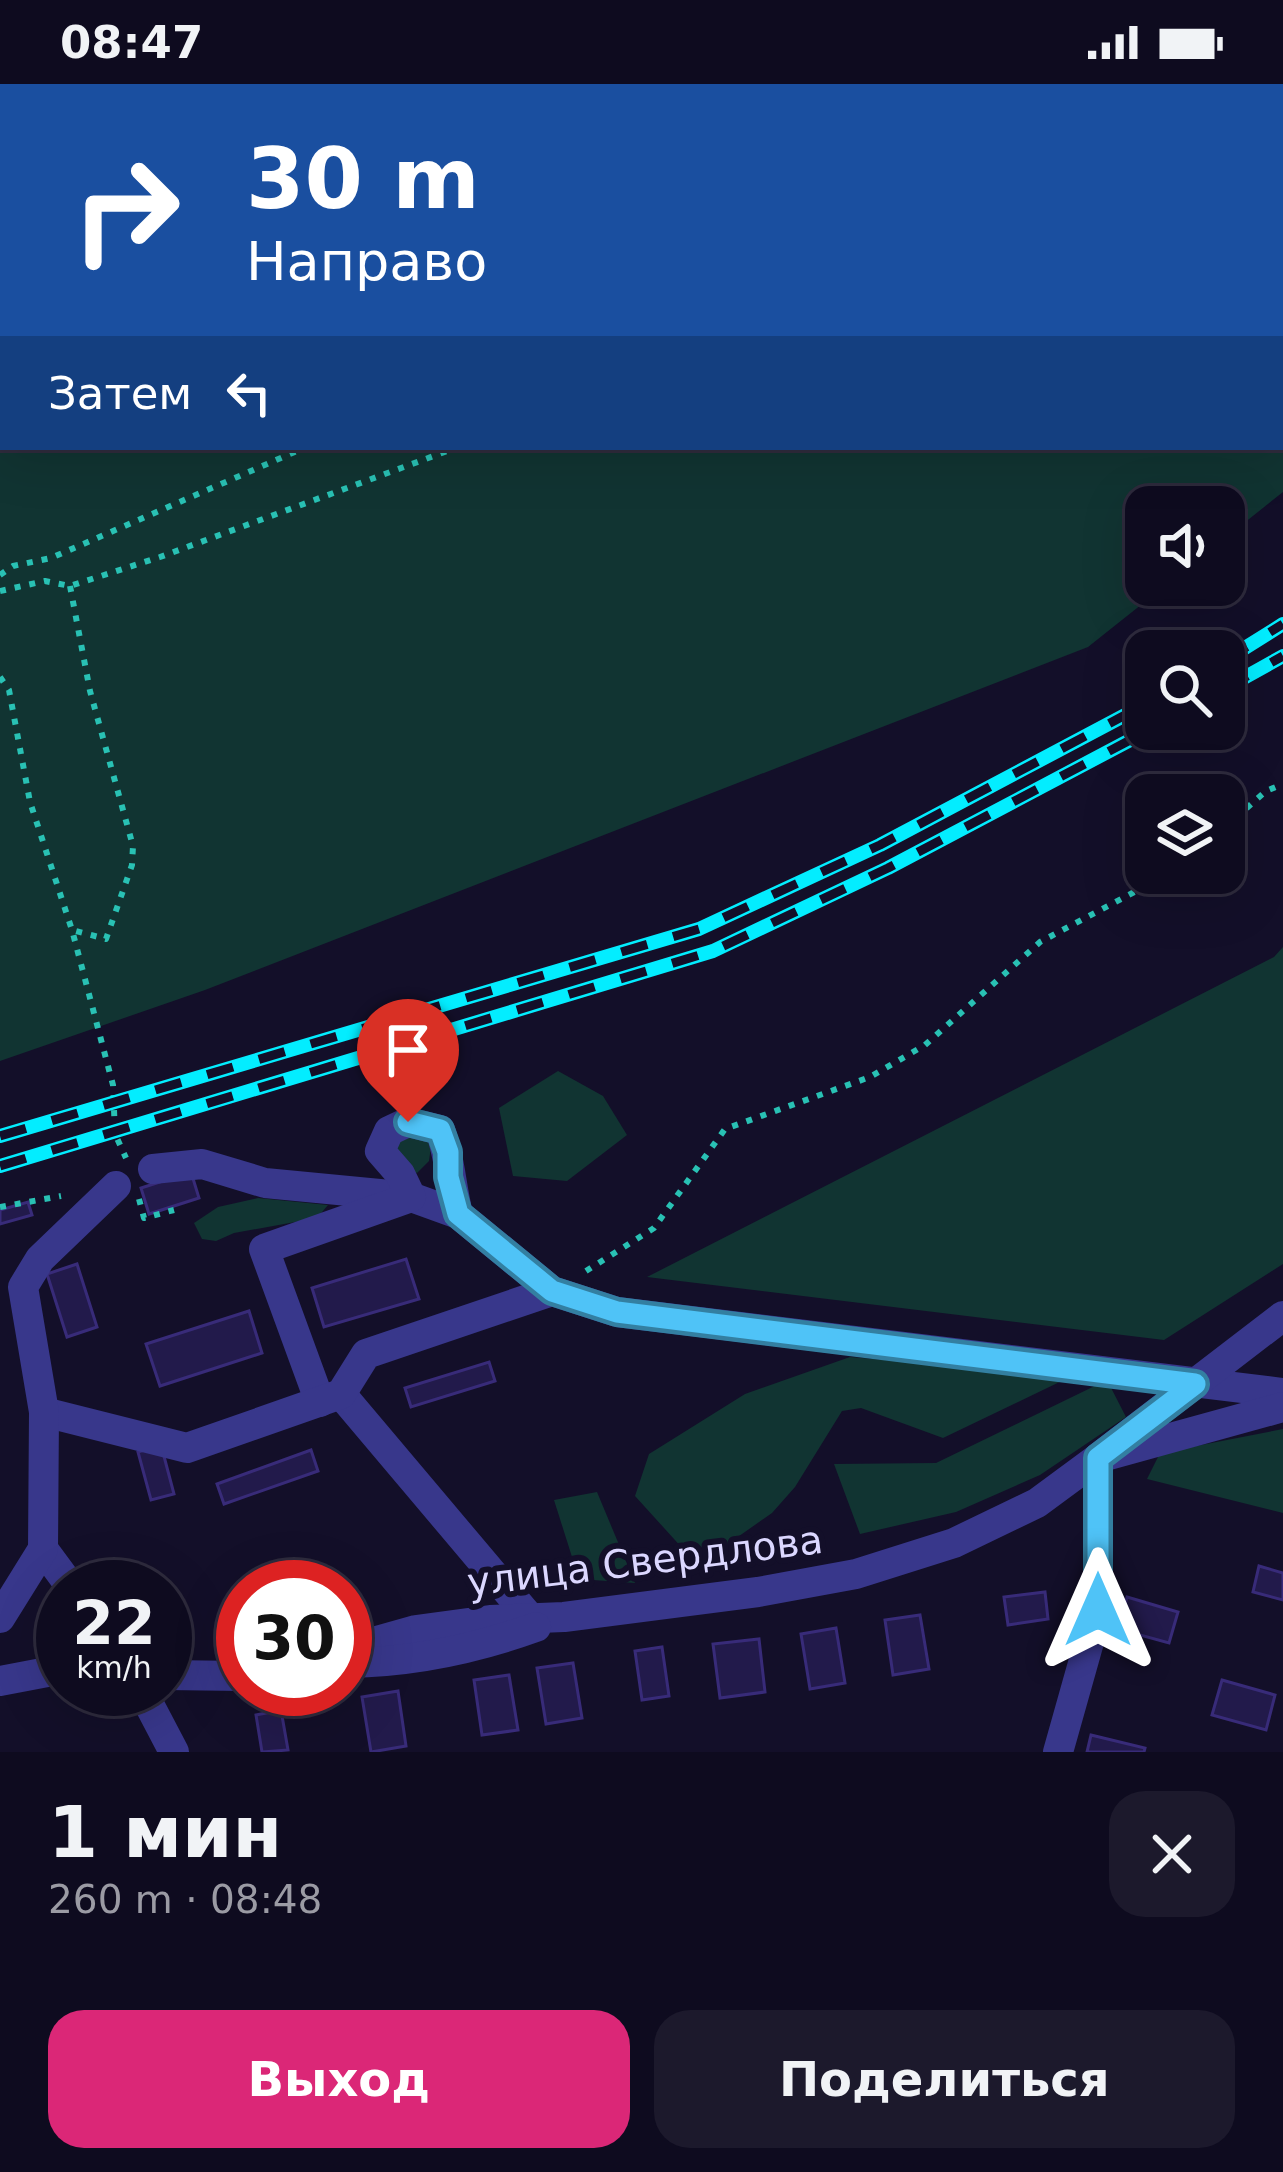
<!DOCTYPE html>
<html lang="ru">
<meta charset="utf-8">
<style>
body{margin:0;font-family:"DejaVu Sans",sans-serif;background:#1c192c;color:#f1f3f6;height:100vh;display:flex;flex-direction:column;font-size:45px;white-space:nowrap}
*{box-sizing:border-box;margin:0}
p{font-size:39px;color:#9b9ba4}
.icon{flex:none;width:66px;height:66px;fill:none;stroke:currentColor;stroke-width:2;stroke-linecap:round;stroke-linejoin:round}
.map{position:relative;height:1668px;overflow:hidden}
.panel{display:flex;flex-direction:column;background:#0e0b1f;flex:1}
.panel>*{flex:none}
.top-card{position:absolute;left:0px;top:0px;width:1284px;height:366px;box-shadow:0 12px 48px #0002,0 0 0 3px #2e2b3d;background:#1a4fa0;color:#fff;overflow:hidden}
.buttons{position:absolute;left:1125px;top:402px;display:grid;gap:24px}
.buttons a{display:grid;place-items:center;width:120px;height:120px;border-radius:24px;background:#0e0b1f;box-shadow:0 12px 48px #0002,0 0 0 3px #2e2b3d;font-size:60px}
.speed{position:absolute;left:36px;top:1476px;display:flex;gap:24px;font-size:60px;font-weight:700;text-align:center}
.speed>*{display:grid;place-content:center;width:156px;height:156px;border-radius:50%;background:#0e0b1f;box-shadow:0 12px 48px #0002,0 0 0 3px #2e2b3d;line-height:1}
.speed small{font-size:30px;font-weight:400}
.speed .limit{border:18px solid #d22;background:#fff;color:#111}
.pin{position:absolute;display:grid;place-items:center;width:102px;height:102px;color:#fff;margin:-123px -51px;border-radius:50% 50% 50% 0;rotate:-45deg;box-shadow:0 0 12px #0007}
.pin .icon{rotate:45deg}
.me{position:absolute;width:132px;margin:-66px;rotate:0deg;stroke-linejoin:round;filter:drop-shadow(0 0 9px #0008)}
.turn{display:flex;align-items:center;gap:42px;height:252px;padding:0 48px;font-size:54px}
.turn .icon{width:156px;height:156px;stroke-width:2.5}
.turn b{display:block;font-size:84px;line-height:102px}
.then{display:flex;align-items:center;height:114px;padding:0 48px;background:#0003;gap:24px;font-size:45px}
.round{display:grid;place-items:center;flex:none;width:126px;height:126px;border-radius:36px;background:#1c192c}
.head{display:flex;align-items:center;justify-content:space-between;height:204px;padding:0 48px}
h1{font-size:72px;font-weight:800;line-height:90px}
.button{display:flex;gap:24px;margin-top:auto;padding:24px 48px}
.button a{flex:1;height:138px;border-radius:36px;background:#db2777;color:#fff;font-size:48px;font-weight:800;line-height:138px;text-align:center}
.button a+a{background:#1c192c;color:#f1f3f6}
.status{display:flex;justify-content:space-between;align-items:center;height:84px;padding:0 60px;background:#0e0b1f;direction:ltr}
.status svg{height:33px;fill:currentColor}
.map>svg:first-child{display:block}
.green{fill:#113432;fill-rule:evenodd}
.building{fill:#221a4b;stroke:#382b79;stroke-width:3}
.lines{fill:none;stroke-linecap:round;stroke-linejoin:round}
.path{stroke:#29c1b4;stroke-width:6;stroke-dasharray:6 9;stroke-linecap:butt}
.minor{stroke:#38378b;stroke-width:30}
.rail-casing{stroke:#03edff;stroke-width:14}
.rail{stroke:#130f29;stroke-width:9;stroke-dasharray:27;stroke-linecap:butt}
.route-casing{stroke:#337fa1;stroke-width:30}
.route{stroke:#4fc3f7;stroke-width:21}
.labels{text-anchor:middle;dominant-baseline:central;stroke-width:12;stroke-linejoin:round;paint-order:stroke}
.street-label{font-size:39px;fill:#dbd7ff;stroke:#130f29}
</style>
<div class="status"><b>08:47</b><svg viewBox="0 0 49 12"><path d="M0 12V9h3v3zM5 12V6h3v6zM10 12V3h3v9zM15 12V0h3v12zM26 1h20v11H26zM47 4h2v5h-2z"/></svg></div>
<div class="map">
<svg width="1283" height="1668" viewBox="0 0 1283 1668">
<rect width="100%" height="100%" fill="#130f29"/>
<g class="green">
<path d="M0 0H1283V408L1224 455V423H1146V501H1166L1088 563 205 906 0 977ZM1281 3V363H3V3Z"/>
<path d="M1283 863V1180L1164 1256 647 1193 1274 873Z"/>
<path d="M558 987 603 1012 627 1051 567 1097 513 1092 499 1024Z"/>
<path d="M402 1050 432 1056 429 1077 417 1089 409 1086 394 1061Z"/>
<path d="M258 1114 328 1121 317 1134 234 1149 216 1157 202 1155 194 1139 218 1123Z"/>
<path d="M850 1273 1072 1292 943 1354 861 1324 842 1327 795 1403 772 1429 712 1471 684 1466 635 1412 649 1370 745 1310Z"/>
<path d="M1107 1296 1126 1333 1040 1391 956 1428 860 1450 834 1380 936 1379Z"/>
<path d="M1283 1345V1429L1147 1395 1160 1369Z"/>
<path d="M597 1408 635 1499 579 1495 554 1416Z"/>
</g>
<g class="building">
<path d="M191 1088 199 1114 149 1130 141 1104Z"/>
<path d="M28 1118 32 1131 0 1140V1126Z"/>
<path d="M406 1175 419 1215 324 1243 312 1204Z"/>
<path d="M77 1180 97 1243 67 1253 47 1190Z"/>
<path d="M249 1227 262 1269 160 1302 146 1260Z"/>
<path d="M489 1278 495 1297 411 1323 405 1304Z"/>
<path d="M161 1361 174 1410 151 1416 138 1368Z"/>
<path d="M311 1366 318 1387 224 1420 217 1400Z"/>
<path d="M1259 1482 1283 1489V1516L1253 1508Z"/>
<path d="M1045 1508 1048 1535 1008 1541 1004 1513Z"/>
<path d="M1127 1513 1178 1528 1169 1559 1118 1545Z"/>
<path d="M920 1531 929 1585 893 1591 885 1536Z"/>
<path d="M836 1544 845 1599 810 1605 801 1550Z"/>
<path d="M759 1555 765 1608 720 1614 713 1560Z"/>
<path d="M662 1563 669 1612 642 1616 635 1567Z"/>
<path d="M573 1579 582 1634 546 1640 537 1584Z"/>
<path d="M509 1591 518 1646 482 1651 474 1596Z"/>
<path d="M1222 1596 1275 1611 1266 1646 1212 1631Z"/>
<path d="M398 1607 406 1662 371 1668 362 1613Z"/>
<path d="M281 1626 288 1666 262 1668 256 1631Z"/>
<path d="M1091 1651 1145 1664 1144 1668H1087Z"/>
</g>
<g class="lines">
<g class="path">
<path d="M960 3 963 0"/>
<path d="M1088 3 1091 0"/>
<path d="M0 491 13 482 51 474 306 363"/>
<path d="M70 502 90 607 133 762 132 781 106 855 72 846"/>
<path d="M0 507 45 497 70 502 160 473 458 363"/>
<path d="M0 593 9 606 30 718 72 846 113 1001 115 1050 126 1074"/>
<path d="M1224 744 1266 707 1283 700"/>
<path d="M139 1115 144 1134 174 1126"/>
<path d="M0 1123 61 1112"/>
<path d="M586 1187 654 1144 725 1045 870 993 925 961 1040 858 1170 789"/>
</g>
<g class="minor">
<path d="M153 1085 202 1080 265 1099 411 1113 458 1130 552 1207 617 1228 1283 1309"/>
<path d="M341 1310 530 1534"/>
<path d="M320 1318 264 1165 411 1113 400 1090 380 1067 389 1047 408 1038 440 1046C450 1073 451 1102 458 1130"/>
<path d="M44 1328 187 1364 341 1310 366 1270 552 1207"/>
<path d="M43 1465 71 1503"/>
<path d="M0 1534 43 1465 44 1328 23 1203 40 1175 116 1102"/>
<path d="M345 1566 416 1546 490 1536 564 1533 758 1508 856 1490 954 1459 1037 1419 1098 1374 1283 1323"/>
<path d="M348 1579C413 1578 475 1565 536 1543"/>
<path d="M165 1591 243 1592"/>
<path d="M0 1597 63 1585"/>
<path d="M141 1605 174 1668"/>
<path d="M1058 1668 1098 1526V1374L1283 1232"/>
</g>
<defs>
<g id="rail">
<path d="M1224 577 1283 540"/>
<path d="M1224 605 1283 572"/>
<path d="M0 1052 699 845 880 761 1146 620"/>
<path d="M0 1082 713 867 888 784 1151 645"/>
</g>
</defs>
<use href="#rail" class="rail-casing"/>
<use href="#rail" class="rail"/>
</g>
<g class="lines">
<defs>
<path id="route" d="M408 1038 440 1046 448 1068V1093L458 1130 552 1207 617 1228 1195 1300 1098 1374V1526"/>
</defs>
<use href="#route" class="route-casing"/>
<use href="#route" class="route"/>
</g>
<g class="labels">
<g class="street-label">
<text transform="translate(645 1477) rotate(-7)">улица Свердлова</text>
</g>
</g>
</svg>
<div class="buttons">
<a><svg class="icon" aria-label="sound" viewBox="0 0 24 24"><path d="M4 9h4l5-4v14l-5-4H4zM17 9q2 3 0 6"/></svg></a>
<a><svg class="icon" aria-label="search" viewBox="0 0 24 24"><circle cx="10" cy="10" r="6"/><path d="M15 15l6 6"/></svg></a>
<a><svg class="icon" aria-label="layers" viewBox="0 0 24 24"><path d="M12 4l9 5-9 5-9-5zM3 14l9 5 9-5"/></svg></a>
</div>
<div class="speed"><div>22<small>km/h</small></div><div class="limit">30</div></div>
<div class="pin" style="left:408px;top:1038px;background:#d93025"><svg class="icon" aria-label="arrive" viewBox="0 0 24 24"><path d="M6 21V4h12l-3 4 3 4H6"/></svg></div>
<svg class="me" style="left:1098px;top:1526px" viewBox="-20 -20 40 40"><path d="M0-17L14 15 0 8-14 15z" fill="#4fc3f7" stroke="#fff" stroke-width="4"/></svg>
<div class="top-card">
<div class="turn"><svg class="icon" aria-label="right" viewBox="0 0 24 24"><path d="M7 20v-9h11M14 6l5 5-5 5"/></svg><div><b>30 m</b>Направо</div></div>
<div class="then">Затем<svg class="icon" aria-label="left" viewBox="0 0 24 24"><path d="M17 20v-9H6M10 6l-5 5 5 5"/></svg></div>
</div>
</div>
<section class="panel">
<div class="head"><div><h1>1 мин</h1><p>260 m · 08:48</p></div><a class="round"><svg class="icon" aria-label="close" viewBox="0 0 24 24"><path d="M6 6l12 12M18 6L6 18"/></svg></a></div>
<div class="button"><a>Выход</a><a>Поделиться</a></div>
</section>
